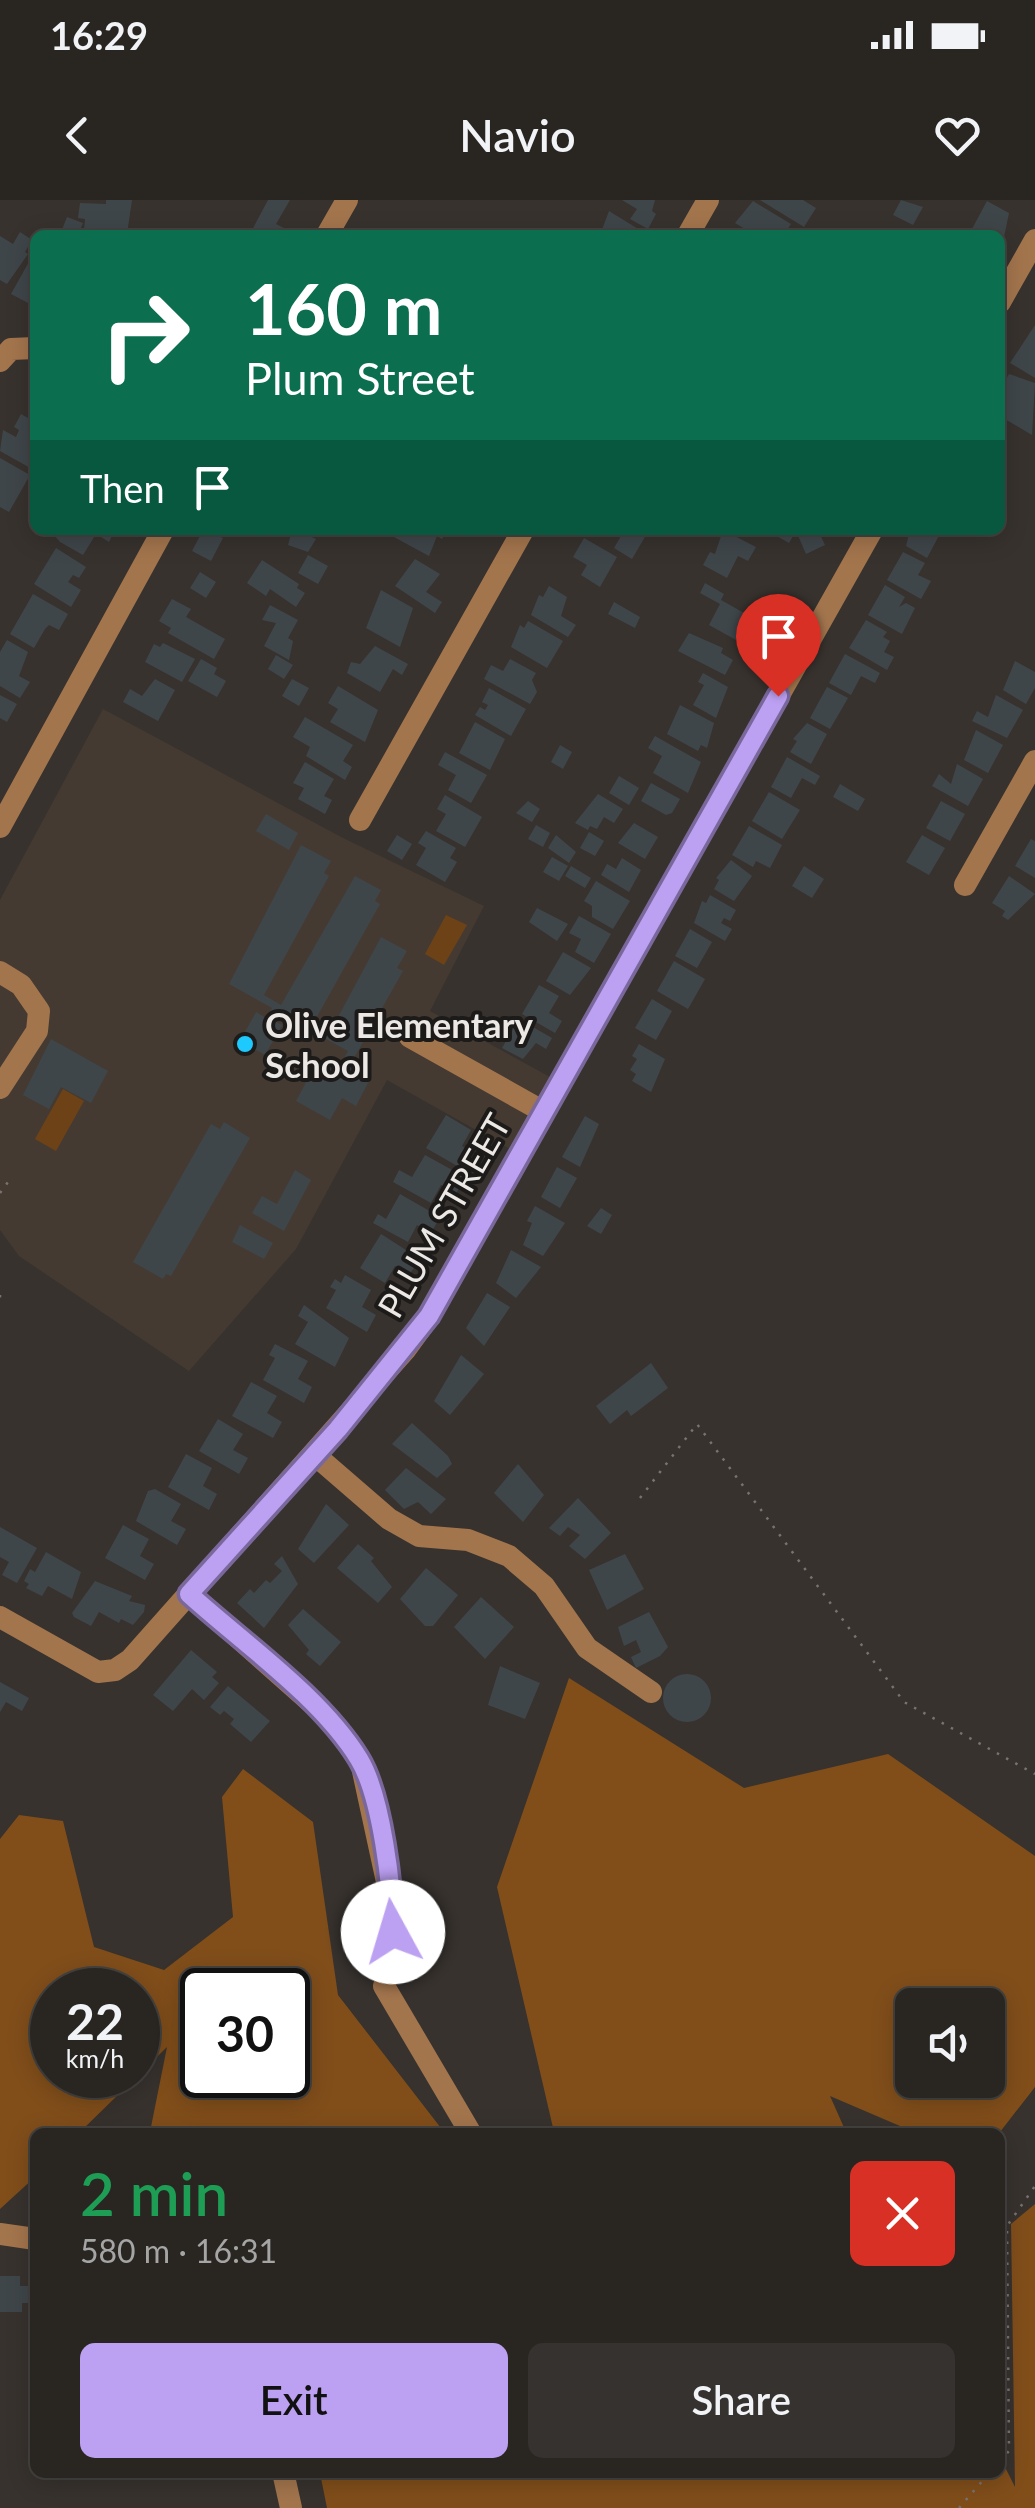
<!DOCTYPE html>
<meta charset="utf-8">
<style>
body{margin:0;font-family:Lato,sans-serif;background:#35322f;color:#f1f3f6;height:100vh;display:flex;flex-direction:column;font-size:38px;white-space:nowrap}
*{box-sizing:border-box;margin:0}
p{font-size:32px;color:#a5a5a5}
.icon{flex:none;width:55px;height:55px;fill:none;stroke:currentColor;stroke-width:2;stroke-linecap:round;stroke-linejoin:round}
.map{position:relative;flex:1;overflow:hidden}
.side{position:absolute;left:30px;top:1928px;width:975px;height:350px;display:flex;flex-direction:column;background:#292622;border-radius:15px;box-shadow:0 5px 25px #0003,0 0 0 2px #454340}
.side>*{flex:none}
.top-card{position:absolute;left:30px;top:30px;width:975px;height:305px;border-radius:15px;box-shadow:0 5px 25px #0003,0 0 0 2px #454340;background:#0b6e4f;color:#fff;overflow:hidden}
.fabs{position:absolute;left:895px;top:1788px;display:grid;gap:20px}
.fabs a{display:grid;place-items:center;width:110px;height:110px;border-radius:15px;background:#292622;box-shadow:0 5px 25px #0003,0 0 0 2px #454340;font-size:50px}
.speed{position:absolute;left:30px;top:1768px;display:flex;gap:20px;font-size:50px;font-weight:700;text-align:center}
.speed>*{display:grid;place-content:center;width:130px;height:130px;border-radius:50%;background:#292622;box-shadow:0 5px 25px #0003,0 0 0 2px #454340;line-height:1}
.speed small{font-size:25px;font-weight:400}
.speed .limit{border:5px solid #111;border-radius:15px;background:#fff;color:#111}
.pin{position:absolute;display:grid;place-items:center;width:85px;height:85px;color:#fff;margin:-102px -42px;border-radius:50% 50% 50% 0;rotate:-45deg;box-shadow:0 0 10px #0007}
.pin .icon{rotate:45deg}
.me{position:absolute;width:110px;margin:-55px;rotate:354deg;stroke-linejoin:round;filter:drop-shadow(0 0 8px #0008)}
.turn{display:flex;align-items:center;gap:35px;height:210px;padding:0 50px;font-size:45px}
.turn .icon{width:130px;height:130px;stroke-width:2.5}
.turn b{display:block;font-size:70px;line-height:85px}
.then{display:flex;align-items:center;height:95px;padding:0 50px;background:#0003;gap:20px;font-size:38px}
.round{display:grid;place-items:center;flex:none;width:105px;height:105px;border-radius:15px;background:#35322f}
.overview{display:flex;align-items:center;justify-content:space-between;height:170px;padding:0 50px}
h1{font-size:60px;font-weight:600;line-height:75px;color:#1e9e55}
.button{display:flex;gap:20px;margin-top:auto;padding:20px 50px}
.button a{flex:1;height:115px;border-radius:15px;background:#bca0f2;color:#111;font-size:40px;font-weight:600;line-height:115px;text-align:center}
.button a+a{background:#35322f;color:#f1f3f6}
.status{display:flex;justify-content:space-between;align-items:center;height:70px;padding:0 50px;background:#292622;direction:ltr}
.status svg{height:28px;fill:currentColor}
header{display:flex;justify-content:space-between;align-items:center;height:130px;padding:0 50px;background:#292622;font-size:45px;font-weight:600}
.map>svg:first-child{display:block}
.built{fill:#443a32}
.green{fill:#6e4217}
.forest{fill:#814e1a;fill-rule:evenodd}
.building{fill:#3f464a}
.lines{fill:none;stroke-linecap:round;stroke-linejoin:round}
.path{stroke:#787370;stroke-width:2.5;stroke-dasharray:2.5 8;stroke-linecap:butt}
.minor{stroke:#a3754d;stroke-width:22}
.route-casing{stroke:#7a689d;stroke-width:25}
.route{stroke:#bca0f2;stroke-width:18}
.poi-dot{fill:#1ec9fd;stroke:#1d1b19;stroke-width:4}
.labels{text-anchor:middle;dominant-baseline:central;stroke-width:8;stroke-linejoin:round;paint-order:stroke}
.poi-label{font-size:35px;font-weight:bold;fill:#ebe8e5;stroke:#1d1b19;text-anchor:start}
.street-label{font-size:35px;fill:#ebe8e5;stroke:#1d1b19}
</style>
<div class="status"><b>16:29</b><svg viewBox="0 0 49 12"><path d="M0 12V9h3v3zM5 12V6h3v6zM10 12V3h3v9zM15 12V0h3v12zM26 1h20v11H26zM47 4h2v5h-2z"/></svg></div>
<header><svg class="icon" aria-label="back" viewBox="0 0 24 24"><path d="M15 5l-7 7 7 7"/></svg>Navio<svg class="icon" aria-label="heart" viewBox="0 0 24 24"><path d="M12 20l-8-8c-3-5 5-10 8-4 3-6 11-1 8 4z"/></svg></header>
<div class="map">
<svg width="1035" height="2308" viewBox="0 0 1035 2308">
<rect width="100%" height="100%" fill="#37322e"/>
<path class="built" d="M103 509 343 638 484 706 430 811 550 877 510 949 387 880 296 1049 189 1171 19 1056 0 1030V700Z"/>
<g class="green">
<path d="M446 715 467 725 444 765 425 754Z"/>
<path d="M63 889 84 901 56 951 35 939Z"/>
</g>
<g class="forest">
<path d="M569 1478 744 1588 888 1554 1035 1656V1887L1000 1932H914L830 1896 846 1932H554L497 1687ZM912 1805H988V1880H912Z"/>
<path d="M243 1569 313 1622 338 1795 444 1932H150L167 1847 80 1932H35V1977L0 2009V1639L19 1615 63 1621 94 1747 164 1770 233 1717 222 1597ZM52 1790H138V1875H52ZM288 1790V1875H202V1790Z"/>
<path d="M1035 2004V2308H327L320 2273 1000 2272V2257L1015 2287 1011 2024Z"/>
</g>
<g class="building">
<path d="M106 0H132L127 34 84 29 85 19 78 18 80 3 106 4Z"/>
<path d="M268 0H290L276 24 284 28 280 35 251 32Z"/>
<path d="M622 0H655L652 11 656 14 648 29 630 19 637 9Z"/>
<path d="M760 0H803L816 8 804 27Z"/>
<path d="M901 0 923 7 913 25 893 15Z"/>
<path d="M753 1 791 24 784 35H755L735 23Z"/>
<path d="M987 1 1009 13 1004 37 972 29Z"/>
<path d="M609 11 648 35H600Z"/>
<path d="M67 17 83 23 78 35 61 32Z"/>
<path d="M20 32 32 40 25 52 28 54 7 84 0 80V36L13 44Z"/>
<path d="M35 51V90L28 103 11 94Z"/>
<path d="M1035 125V178L1010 163Z"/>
<path d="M1009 174 1035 183 1032 235 1000 216V190Z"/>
<path d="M21 214 35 222 32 269 0 251 3 230 16 237 19 230 14 227Z"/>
<path d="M0 258 30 275 9 312 0 307Z"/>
<path d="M57 330H115L109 342 96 334 83 355 60 342 54 335Z"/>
<path d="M203 330 223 338 211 361 192 351Z"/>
<path d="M292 330H314L310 336 316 339 308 352 288 345Z"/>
<path d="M395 330H447L442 339 437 336 429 356 392 336Z"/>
<path d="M610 330H649L632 359 614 348 621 336Z"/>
<path d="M723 330 756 347 748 361 738 356 727 378 703 365 710 352 715 354Z"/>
<path d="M766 330H818L825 345 806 354 796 331 789 343Z"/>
<path d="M910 330H942L927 358 906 346Z"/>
<path d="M584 338 617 357 600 387 581 375 587 365 573 357Z"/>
<path d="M56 348 86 367 79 378 73 375 68 382 81 390 71 407 34 384Z"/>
<path d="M903 352 925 363 918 375 931 381 921 399 887 380Z"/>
<path d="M308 355 328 366 318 384 298 373Z"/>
<path d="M415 359 440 374 426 392 442 402 435 413 395 386Z"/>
<path d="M262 360 299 384 297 388 305 393 296 407 270 389 266 396 247 383Z"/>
<path d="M200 372 216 382 206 398 190 388Z"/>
<path d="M705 383 724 394 721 400 753 418 736 440 709 425 720 404 700 393Z"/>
<path d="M885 385 905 397 899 407 906 403 915 408 902 434 868 415Z"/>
<path d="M549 386 567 397 561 416 576 425 568 437 531 415 539 395 543 397Z"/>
<path d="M381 390 413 408 400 447 366 428Z"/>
<path d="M33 394 68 414 59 430 49 425 45 429 34 448 10 434Z"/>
<path d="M172 399 191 409 186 417 225 439 214 459 168 433 171 428 159 421Z"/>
<path d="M614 402 640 417 635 428 608 414Z"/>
<path d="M270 405 298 420 288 438 293 441 289 460 264 446 276 423 262 420Z"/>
<path d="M866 420 887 432 883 437 890 441 884 452 894 457 887 470 849 448Z"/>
<path d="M528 421 563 441 547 468 511 447 520 425 524 428Z"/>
<path d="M689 433 723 448 721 453 733 460 725 475 678 451Z"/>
<path d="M7 440 28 452 19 476 30 482 20 498 0 486V452Z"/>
<path d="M163 443 195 459 182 482 145 462 154 444 160 447Z"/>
<path d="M375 446 408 464 402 475 393 469 380 492 347 473 351 462 360 464Z"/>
<path d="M845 454 880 473 875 483 861 476 851 495 829 483Z"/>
<path d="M276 455 293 465 284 479 268 469Z"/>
<path d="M201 459 217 468 214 474 226 481 217 497 188 481Z"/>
<path d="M510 459 536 473 532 480 537 492 530 504 484 479 491 465 503 471Z"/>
<path d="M1015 461 1035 472V488L1026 504 1003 490Z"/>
<path d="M703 473 728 487 716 518 693 505 704 485 698 482Z"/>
<path d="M155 479 175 490 158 521 123 502 130 489 142 496Z"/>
<path d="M292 479 309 488 299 506 282 496Z"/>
<path d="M338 486 378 510 365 542 330 522 338 509 328 503Z"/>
<path d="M827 487 848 498 830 529 810 518Z"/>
<path d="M489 488 526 509 511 536 475 515 480 507 485 510 488 505 482 502Z"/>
<path d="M0 495 17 504 7 522 0 518Z"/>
<path d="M996 495 1023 510 1007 538 972 521 977 511 988 517Z"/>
<path d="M680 505 714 523 707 548 701 545 698 551 667 534Z"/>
<path d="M305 517 353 545 343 561 352 567 345 580 306 556 310 547 293 537Z"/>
<path d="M475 522 505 539 490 570 459 553Z"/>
<path d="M807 523 827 534 811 564 790 552 797 541 793 539Z"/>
<path d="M976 530 1003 545 988 573 964 560Z"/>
<path d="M655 536 701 562 688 593 653 573 662 556 648 548Z"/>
<path d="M560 545 572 552 563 569 551 562Z"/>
<path d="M445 552 487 575 471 603 448 590 456 575 438 565Z"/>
<path d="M787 557 820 576 815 585 802 578 791 598 771 587Z"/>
<path d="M305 562 334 579 324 596 332 600 325 614 298 599 304 588 293 583Z"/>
<path d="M957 564 983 579 968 606 932 586 939 574 951 584Z"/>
<path d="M619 576 639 588 629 605 609 593Z"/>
<path d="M651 583 680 599 672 613 666 615 641 601Z"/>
<path d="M840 584 865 599 858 611 833 597Z"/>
<path d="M769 592 800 610 782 639 752 621Z"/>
<path d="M598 594 623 609 614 623 604 617 597 629 590 626 588 630 575 623Z"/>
<path d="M445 595 482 617 465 647 436 631 446 614 437 609Z"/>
<path d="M528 601 540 609 532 622 516 613Z"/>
<path d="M941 601 965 614 950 641 926 628Z"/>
<path d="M266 614 298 633 289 650 256 631Z"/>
<path d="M634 623 658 637 645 659 618 643Z"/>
<path d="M536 625 550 633 543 647 528 639Z"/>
<path d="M749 626 782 645 770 668 756 661 753 667 732 655Z"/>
<path d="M426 631 456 648 450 658 457 662 445 682 416 665 426 648 418 643Z"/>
<path d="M589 632 604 641 595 656 580 648Z"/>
<path d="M397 635 412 644 402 660 387 651Z"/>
<path d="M556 635 576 652 569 663 548 648Z"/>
<path d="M922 635 945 648 929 675 906 662Z"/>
<path d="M1031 639 1035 641V678L1015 666Z"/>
<path d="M301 645 331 661 324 673 329 676 264 795 281 805 355 676 381 690 375 701 380 704 314 822 330 832 381 737 407 751 397 768 403 771 350 865 371 877 356 906 342 898 330 920 296 901 319 858 338 869 348 851 280 814 276 822 282 825 265 855 240 841 256 812 266 818 272 808 229 784Z"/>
<path d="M552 657 568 666 559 681 543 672Z"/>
<path d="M622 658 641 670 629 692 601 675 607 664 616 669Z"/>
<path d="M731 660 752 676 734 701 714 689 719 680 716 678Z"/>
<path d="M571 666 591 678 585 688 565 676Z"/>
<path d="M804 666 824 679 812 698 792 686Z"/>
<path d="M1009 676 1035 694 1008 720 1002 716 1005 711 992 703Z"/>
<path d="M596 681 630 701 613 729 592 717V706L584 701Z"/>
<path d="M710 695 736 710 730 721 724 718 721 723 732 729 725 741 694 723 702 701 706 703Z"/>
<path d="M537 708 568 724 557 741 529 722Z"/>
<path d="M579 716 611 734 594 763 575 752 581 739 569 733Z"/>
<path d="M690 729 712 742 697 768 675 756Z"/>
<path d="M563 752 591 768 570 795 546 781Z"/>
<path d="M674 761 705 779 688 809 657 791Z"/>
<path d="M539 785 559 796 549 813 562 821 555 833 522 814Z"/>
<path d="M652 799 672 811 656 840 635 828Z"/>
<path d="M519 819 552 838 546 849 536 843 523 859 502 848Z"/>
<path d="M51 839 108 871 91 903 61 887 49 909 23 895Z"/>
<path d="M639 844 665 859 651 892 632 881 636 874 630 870 637 859 632 856Z"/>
<path d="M446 915 471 930 462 946 476 954 466 971 426 948Z"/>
<path d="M585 916 599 924 580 967 562 957Z"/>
<path d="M224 922 250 938 171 1076 166 1074 163 1079 133 1062 211 924 220 929Z"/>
<path d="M425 955 465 977 456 994 441 985 431 1003 393 982 399 970 412 977Z"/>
<path d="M557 967 577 978 560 1008 541 997Z"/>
<path d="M295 970 311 980 284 1031 252 1013 262 996 277 1004Z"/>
<path d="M400 994 440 1017 431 1033 417 1025 408 1042 373 1023 378 1014 386 1019Z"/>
<path d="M535 1006 565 1023 543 1056 523 1045 532 1023 527 1021Z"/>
<path d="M601 1008 612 1015 601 1034 587 1026Z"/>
<path d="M240 1025 273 1043 264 1059 232 1042Z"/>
<path d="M381 1034 420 1059 409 1075 395 1066 385 1083 360 1068Z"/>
<path d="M511 1050 541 1067 516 1098 496 1083Z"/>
<path d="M345 1075 371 1090 362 1107 376 1115 367 1132 326 1108 336 1090 330 1087 335 1079 341 1083Z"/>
<path d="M487 1093 510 1107 484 1146 466 1128Z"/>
<path d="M304 1105 349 1138 335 1167 295 1144 308 1122 298 1116Z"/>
<path d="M275 1144 308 1161 298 1179 312 1187 304 1203 263 1180 275 1158 269 1155Z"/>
<path d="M461 1155 484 1174 450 1215 434 1201Z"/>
<path d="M651 1163 668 1188 631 1216 627 1210 610 1224 596 1206Z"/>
<path d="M251 1182 277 1196 267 1213 282 1222 273 1238 232 1216Z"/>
<path d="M218 1219 243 1234 233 1250 248 1258 239 1274 199 1251Z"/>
<path d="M412 1223 448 1256 452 1264 437 1278 392 1244Z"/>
<path d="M186 1254 212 1268 203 1286 217 1294 209 1310 168 1287Z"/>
<path d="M518 1264 544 1295 523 1322 494 1293Z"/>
<path d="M406 1268 446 1299 431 1314 418 1302 404 1309 385 1290Z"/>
<path d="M155 1289 181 1304 171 1321 186 1329 177 1345 136 1321 148 1291Z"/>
<path d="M578 1298 611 1333 585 1359 569 1346 580 1335 568 1327 560 1336 549 1328Z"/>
<path d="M326 1304 349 1325 314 1363 298 1349Z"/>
<path d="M123 1325 149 1339 140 1356 154 1364 145 1380 105 1358Z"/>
<path d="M0 1327 37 1348 17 1383 2 1375 9 1362 0 1357Z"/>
<path d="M358 1344 374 1358 371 1361 392 1387 378 1403 337 1368Z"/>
<path d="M46 1352 81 1372 72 1399 48 1386 42 1396 26 1388 29 1384 24 1381 30 1369 35 1372Z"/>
<path d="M625 1354 644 1389 607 1410 589 1370Z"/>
<path d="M282 1356 298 1384 264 1428 237 1403 250 1389 254 1393 266 1380 270 1383 282 1371 274 1364Z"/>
<path d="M426 1368 458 1395 433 1426H425L400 1399Z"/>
<path d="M95 1381 132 1396 129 1401 145 1405 144 1412 133 1425 121 1419 119 1423 99 1412 91 1426 74 1417 72 1413Z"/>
<path d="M481 1397 514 1427 485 1459 454 1427Z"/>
<path d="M303 1409 341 1442 320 1466 306 1454 309 1450 288 1425Z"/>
<path d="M649 1412 668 1447 660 1456 636 1468 631 1457 641 1452 636 1440 624 1446 618 1427Z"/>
<path d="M191 1450 217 1472 212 1477 219 1483 204 1500 192 1489 173 1511 153 1495Z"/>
<path d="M500 1466 540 1483 525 1519 488 1505Z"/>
<circle cx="687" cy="1498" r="24"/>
<path d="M0 1482 29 1498 22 1511 6 1502 0 1512Z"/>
<path d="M228 1486 270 1521 251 1542 230 1524 234 1519 224 1511 220 1515 210 1507Z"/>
<path d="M0 2076H20V2086H30V2103H22V2112H0Z"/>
</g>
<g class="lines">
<g class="path">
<path d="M0 993 11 978"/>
<path d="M0 1095V1098"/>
<path d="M640 1298 697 1224 904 1502 1035 1574"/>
<path d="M1000 2261 1009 2251 1007 2026 1035 1986"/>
<path d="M959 2308 990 2272"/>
</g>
<g class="minor">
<path d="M327 35 347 0"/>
<path d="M688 35 708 0"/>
<path d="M1000 102 1035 40"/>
<path d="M0 161 11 149 35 148"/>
<path d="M360 620 523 330"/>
<path d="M0 627 163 330"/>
<path d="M965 685 1035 561"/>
<path d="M0 772 21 785 39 811 37 831 0 888"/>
<path d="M410 837 544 912"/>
<path d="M315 1255 389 1319 419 1336 468 1340 509 1356 544 1386 587 1448 651 1492"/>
<path d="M189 1394 331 1520 361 1562 392 1705 394 1759 384 1786 470 1932"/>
<path d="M0 1417 98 1472 115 1470 130 1460 405 1150 429 1117 872 330"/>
<path d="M0 2034 35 2039"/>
<path d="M283 2272 291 2308"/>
</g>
</g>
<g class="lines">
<defs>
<path id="route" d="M393 1732C392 1688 382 1597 359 1559 321 1497 243 1443 189 1394L338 1229 429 1116 778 496"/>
</defs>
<use href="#route" class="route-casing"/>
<use href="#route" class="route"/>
</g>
<circle class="poi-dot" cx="245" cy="844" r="10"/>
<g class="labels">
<g class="poi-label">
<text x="265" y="824">Olive Elementary<tspan x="265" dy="40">School</tspan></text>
</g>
<g class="street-label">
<text transform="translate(443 1015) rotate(-60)">PLUM STREET</text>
</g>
</g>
</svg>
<div class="fabs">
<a><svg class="icon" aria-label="sound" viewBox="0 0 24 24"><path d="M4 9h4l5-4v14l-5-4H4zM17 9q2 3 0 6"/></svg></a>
</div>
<div class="speed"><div>22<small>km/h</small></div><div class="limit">30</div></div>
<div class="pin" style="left:778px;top:496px;background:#d93025"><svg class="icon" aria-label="arrive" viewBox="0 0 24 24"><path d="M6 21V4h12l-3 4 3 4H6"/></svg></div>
<svg class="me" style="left:393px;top:1732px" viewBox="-20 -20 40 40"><circle r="19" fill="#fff"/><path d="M0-13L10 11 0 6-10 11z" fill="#bca0f2"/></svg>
<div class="top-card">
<div class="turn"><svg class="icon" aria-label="right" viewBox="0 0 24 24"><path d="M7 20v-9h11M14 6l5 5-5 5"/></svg><div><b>160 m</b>Plum Street</div></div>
<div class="then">Then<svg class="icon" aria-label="arrive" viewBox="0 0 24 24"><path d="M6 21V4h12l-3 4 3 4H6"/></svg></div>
</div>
<section class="side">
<div class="overview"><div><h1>2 min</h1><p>580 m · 16:31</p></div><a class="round" style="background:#d93025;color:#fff"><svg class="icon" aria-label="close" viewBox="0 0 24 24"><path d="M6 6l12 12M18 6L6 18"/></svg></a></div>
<div class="button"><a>Exit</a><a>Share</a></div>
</section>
</div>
